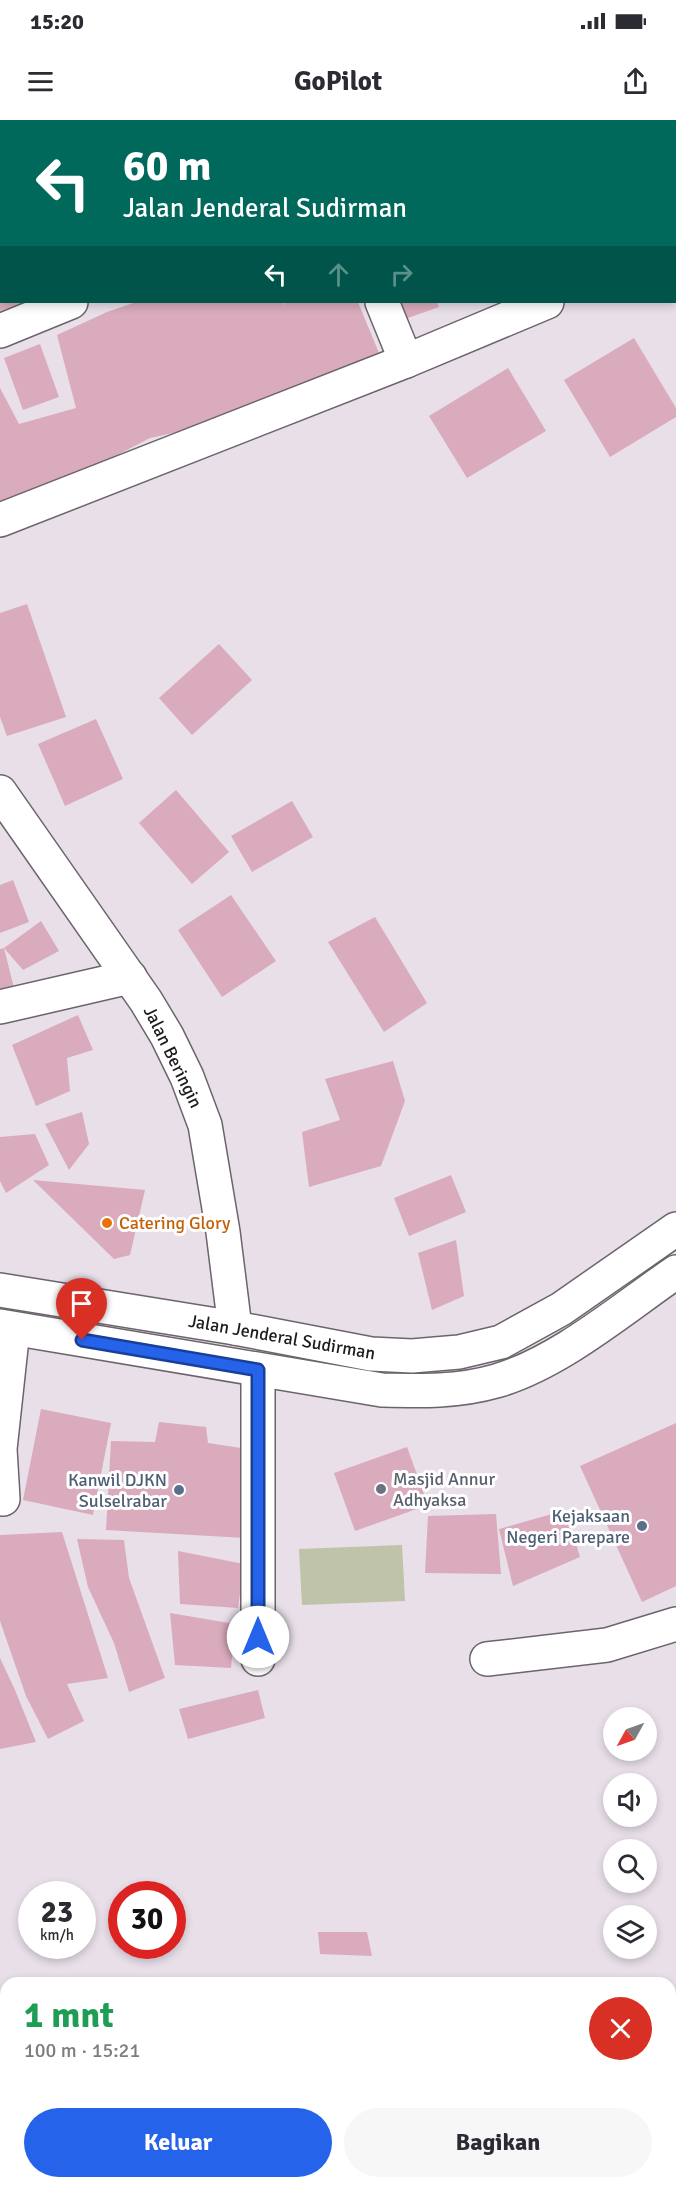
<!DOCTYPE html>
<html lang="id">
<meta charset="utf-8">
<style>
body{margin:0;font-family:Signika,sans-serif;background:#f7f7f7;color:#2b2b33;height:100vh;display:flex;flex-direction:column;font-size:22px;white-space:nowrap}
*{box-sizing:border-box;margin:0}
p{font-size:20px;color:#7c7c81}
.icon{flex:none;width:33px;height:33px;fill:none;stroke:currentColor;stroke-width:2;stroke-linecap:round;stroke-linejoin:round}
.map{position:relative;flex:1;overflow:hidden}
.details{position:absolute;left:0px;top:1857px;width:676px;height:212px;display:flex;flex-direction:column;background:#fff;border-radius:18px 18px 0 0;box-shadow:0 3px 9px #0003}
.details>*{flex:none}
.guide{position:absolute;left:0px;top:0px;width:676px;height:183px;box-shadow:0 3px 9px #0003;background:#00695c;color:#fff;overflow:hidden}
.needle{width:39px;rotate:230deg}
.fabs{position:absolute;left:603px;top:1587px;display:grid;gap:12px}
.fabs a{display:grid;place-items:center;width:54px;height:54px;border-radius:50%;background:#fff;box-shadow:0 3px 9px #0003;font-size:30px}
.speed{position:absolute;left:18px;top:1761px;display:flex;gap:12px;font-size:30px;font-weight:700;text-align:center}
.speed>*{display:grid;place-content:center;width:78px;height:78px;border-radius:50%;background:#fff;box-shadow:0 3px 9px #0003;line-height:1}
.speed small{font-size:15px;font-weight:400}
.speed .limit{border:9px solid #d22;background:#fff;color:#111}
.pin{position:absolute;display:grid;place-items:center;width:51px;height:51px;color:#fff;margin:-62px -26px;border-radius:50% 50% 50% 0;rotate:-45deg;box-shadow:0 0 6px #0007}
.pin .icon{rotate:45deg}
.me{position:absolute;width:66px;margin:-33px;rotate:0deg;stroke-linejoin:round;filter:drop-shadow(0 0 4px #0008)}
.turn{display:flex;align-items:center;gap:21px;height:126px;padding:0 24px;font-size:27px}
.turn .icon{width:78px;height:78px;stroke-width:2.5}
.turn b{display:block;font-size:42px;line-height:51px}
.lanes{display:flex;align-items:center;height:57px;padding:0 24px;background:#0003;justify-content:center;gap:30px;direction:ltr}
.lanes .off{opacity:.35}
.round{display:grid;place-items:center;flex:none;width:63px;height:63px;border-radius:32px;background:#f7f7f7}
.head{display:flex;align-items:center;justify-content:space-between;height:102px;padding:0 24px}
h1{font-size:36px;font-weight:700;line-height:45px;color:#1e9e55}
.button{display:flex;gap:12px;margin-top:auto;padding:12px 24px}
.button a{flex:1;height:69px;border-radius:36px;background:#2563eb;color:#fff;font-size:24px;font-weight:700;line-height:69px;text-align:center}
.button a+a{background:#f7f7f7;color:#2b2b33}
.status{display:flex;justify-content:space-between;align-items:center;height:42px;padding:0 30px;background:#fff;direction:ltr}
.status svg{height:16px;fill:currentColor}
header{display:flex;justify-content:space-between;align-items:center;height:78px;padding:0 24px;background:#fff;font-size:27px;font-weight:700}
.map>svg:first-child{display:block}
.green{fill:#bfc3a8}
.building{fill:#daabbc}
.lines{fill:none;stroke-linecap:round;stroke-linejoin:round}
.minor-casing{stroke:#6c646d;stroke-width:36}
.major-casing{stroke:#6c646d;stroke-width:36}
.minor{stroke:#fff;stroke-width:33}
.major{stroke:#fff;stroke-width:33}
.route-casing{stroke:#184099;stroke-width:15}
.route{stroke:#2563eb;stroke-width:10}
.food-dot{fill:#e8710a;stroke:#fff;stroke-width:2}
.worship-dot{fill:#6b7280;stroke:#fff;stroke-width:2}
.service-dot{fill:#5c6f8a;stroke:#fff;stroke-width:2}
.labels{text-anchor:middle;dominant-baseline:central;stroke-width:6;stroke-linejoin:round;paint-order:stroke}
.street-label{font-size:18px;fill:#1e1b1f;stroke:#fff}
.food-label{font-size:18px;fill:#c56008;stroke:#fff;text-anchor:start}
.worship-label{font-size:18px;fill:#5b616d;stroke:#fff;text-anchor:start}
.service-label{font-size:18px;fill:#4e5e75;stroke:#fff;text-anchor:end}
</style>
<div class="status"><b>15:20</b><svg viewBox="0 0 49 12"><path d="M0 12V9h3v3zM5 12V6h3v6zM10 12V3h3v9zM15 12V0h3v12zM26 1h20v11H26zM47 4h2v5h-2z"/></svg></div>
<header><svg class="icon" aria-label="menu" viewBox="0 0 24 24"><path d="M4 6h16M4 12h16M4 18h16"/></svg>GoPilot<svg class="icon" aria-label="share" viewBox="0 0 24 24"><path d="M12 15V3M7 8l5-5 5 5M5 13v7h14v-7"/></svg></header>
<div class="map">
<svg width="676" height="2068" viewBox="0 0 676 2068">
<rect width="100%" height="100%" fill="#e8dfe9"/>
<path class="green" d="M402 1425 405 1481 302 1485 299 1429Z"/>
<g class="building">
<path d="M0 182H24L0 191Z"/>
<path d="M136 182H283L285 188 284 182H358L379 233 310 260 261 285 214 304 150 318 100 344 0 387V268L19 304 76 288 57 215 107 192Z"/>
<path d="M398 182H437L439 187 405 199Z"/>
<path d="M634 218 676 288V297L610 337 564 260Z"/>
<path d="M40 224 59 277 23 290 4 238Z"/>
<path d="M508 248 546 311 467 358 429 296Z"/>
<path d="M27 484 66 597 7 616 0 597V493Z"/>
<path d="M219 524 252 560 192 615 159 578Z"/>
<path d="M96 599 123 659 65 686 38 624Z"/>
<path d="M176 670 229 732 192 764 139 703Z"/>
<path d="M292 681 313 717 252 752 231 716Z"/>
<path d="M13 760 29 802 0 813V765Z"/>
<path d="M231 775 276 841 222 877 178 810Z"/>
<path d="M375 797 427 883 384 912 328 822Z"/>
<path d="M41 801 59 831 23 850 4 828Z"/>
<path d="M4 828 15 872 0 875V829Z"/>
<path d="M78 895 93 930 67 938 70 971 36 986 12 925Z"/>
<path d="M393 941 405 981 381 1046 309 1067 302 1012 340 1000 325 959Z"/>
<path d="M82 992 89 1024 69 1050 45 1004Z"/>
<path d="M35 1014 49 1045 6 1073 0 1061V1017Z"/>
<path d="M451 1055 466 1092 409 1116 394 1078Z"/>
<path d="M33 1060 145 1070 130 1135 114 1139Z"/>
<path d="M456 1120 464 1176 432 1190 418 1133Z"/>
<path d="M41 1289 111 1303 93 1395 23 1380Z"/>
<path d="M159 1302 206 1307 208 1323 254 1330 245 1418 106 1410 111 1321 155 1322Z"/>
<path d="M676 1303V1466L642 1482 580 1346Z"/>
<path d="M407 1327 428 1385 355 1411 334 1353Z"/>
<path d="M566 1390 580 1437 513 1466 499 1409Z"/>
<path d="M496 1394 501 1454 425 1453 428 1396Z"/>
<path d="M62 1412 108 1558 67 1564 84 1601 48 1619 26 1576 0 1501V1415Z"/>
<path d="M77 1419 124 1420 129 1458 165 1558 129 1572 114 1523 88 1467Z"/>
<path d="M178 1431 244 1444 238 1488 180 1484Z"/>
<path d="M170 1493 235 1504 231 1548 175 1545Z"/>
<path d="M0 1538 15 1570 36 1622 0 1629Z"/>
<path d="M258 1570 265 1598 188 1619 179 1589Z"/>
<path d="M318 1812H367L372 1836 320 1834Z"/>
<path d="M6 1987V2026L0 2030V1990Z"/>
<path d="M6 2035V2062H32L25 2068H0V2039Z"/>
<path d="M175 2062H206L209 2068H177Z"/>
<path d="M312 2062H334L336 2068H315Z"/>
<path d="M347 2062H393L395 2067 348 2068Z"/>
<path d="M441 2062H491L488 2068H444L440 2065Z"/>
<path d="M531 2062H579L591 2068H528Z"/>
</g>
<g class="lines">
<defs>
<g id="minor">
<path d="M308 0V2"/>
<path d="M3 2 7 0"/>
<path d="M512 2 516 0"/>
<path d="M675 127H676"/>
<path d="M382 182 406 241"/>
<path d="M0 211 71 182"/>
<path d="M0 400 406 241 547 182"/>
<path d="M0 672 146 881 167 916 187 957 205 1005 223 1112 235 1208"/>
<path d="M0 887 130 857"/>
<path d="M258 1250V1539"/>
<path d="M3 1379 0 1329 13 1209"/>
<path d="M487 1539 607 1525 676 1504"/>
</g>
<g id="major">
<path d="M0 1170 235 1208 371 1234 412 1236 459 1232 501 1222 561 1189 676 1109"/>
<path d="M0 1206 382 1270C421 1271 458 1272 496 1261 559 1243 622 1189 676 1152"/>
</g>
</defs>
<use href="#minor" class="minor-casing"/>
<use href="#major" class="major-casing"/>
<use href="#minor" class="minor"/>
<use href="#major" class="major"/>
</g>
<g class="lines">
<defs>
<path id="route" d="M82 1220 258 1250V1517"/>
</defs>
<use href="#route" class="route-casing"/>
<use href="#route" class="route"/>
</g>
<circle class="food-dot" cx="107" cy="1103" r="6"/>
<circle class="worship-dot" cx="381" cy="1369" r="6"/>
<g class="service-dot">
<circle cx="179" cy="1370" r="6"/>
<circle cx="642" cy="1406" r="6"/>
</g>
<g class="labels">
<g class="street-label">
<text transform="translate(173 937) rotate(64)">Jalan Beringin</text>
<text transform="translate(282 1217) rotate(10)">Jalan Jenderal Sudirman</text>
</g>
<g class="food-label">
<text x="119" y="1103">Catering Glory</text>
</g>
<g class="worship-label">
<text x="393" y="1359">Masjid Annur<tspan x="393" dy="21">Adhyaksa</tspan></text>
</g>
<g class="service-label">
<text x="167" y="1360">Kanwil DJKN<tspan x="167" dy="21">Sulselrabar</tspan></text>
<text x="630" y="1396">Kejaksaan<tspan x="630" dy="21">Negeri Parepare</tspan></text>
</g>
</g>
</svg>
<div class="fabs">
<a><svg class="needle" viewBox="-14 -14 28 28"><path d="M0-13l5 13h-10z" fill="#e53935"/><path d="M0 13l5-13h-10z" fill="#7c7c81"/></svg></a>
<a><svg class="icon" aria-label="sound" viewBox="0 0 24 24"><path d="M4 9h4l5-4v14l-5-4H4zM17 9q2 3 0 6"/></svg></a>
<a><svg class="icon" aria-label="search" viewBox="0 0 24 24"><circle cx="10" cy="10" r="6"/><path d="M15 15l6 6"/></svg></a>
<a><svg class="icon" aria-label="layers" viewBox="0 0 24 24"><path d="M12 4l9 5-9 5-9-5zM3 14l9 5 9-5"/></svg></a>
</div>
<div class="speed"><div>23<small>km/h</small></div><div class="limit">30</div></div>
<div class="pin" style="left:82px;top:1220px;background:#d93025"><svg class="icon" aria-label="arrive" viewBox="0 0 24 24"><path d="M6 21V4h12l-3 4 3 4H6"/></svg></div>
<svg class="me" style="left:258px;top:1517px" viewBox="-20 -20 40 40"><circle r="19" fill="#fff"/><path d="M0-13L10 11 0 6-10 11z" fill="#2563eb"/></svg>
<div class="guide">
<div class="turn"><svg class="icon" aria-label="left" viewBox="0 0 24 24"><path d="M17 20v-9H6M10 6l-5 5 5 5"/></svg><div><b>60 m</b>Jalan Jenderal Sudirman</div></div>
<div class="lanes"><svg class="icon" aria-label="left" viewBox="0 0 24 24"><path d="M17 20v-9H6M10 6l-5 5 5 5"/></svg><svg class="icon off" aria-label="ahead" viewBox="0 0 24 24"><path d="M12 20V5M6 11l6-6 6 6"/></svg><svg class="icon off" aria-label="right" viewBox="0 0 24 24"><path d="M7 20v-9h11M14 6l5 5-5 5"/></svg></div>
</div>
<section class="details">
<div class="head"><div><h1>1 mnt</h1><p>100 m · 15:21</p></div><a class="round" style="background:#d93025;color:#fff"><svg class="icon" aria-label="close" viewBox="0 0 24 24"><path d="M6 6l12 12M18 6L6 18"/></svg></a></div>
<div class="button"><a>Keluar</a><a>Bagikan</a></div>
</section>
</div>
